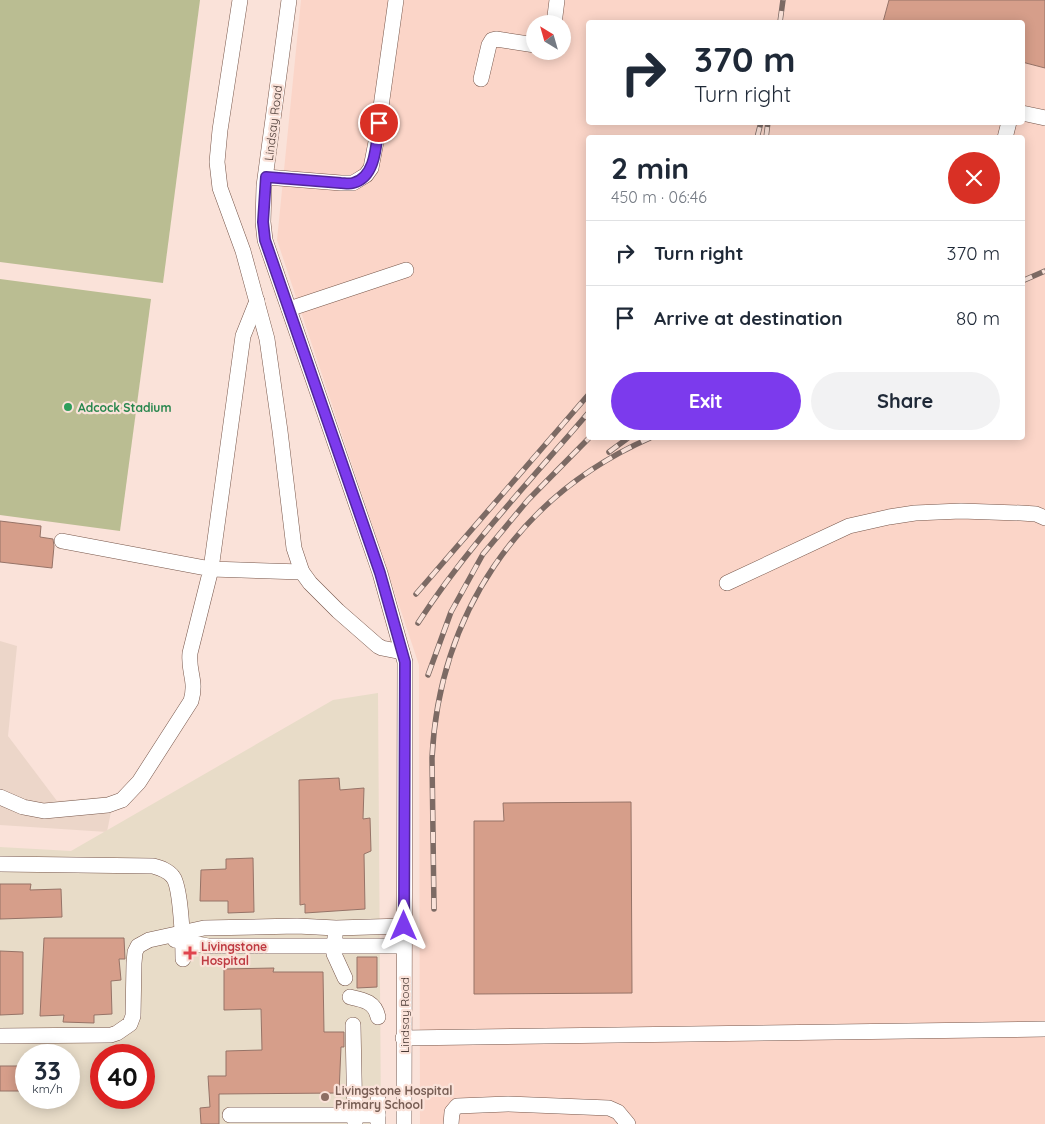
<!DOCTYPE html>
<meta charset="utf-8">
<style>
body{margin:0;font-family:Quicksand,sans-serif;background:#f2f2f3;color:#1f2937;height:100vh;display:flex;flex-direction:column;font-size:19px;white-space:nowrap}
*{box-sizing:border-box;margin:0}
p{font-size:16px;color:#747a83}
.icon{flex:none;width:28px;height:28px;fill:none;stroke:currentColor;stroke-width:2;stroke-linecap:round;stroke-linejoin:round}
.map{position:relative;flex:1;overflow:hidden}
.drawer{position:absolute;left:586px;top:135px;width:439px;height:305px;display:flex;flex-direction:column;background:#fff;border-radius:5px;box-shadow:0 2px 12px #0003}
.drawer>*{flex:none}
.hud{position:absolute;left:586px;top:20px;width:439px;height:105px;border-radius:5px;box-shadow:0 2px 12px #0003;background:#fff;color:#1f2937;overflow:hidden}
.needle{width:32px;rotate:323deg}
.fabs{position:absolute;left:526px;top:15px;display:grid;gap:10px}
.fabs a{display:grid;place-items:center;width:45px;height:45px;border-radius:50%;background:#fff;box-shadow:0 2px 12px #0003;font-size:25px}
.speed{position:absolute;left:15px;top:1044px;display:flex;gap:10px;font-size:25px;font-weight:700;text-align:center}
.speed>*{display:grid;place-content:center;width:65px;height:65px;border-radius:50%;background:#fff;box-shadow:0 2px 12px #0003;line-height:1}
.speed small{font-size:12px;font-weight:400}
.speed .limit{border:8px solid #d22;background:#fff;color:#111}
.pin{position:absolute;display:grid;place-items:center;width:42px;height:42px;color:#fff;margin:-21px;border:2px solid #fff;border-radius:50%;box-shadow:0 1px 5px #0007}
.me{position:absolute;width:55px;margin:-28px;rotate:0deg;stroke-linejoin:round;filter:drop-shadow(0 0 4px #0008)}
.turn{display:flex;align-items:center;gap:18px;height:105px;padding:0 25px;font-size:22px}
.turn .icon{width:65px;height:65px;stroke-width:2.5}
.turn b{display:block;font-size:35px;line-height:42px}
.round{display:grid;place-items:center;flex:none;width:52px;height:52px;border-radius:26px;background:#f2f2f3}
.overview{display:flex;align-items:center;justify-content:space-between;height:85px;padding:0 25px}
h1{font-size:30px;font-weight:800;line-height:38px}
.button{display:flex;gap:10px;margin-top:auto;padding:10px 25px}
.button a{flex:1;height:58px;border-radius:30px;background:#7c3aed;color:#fff;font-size:20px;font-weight:800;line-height:58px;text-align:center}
.button a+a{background:#f2f2f3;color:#1f2937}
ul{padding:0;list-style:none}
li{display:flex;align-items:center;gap:15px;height:65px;padding:0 25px;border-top:1px solid #e0e1e3}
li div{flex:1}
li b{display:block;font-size:19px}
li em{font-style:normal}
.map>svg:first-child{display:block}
.built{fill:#fbd5c8;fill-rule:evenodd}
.education{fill:#ecd6c9}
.medical{fill:#e8dcc8;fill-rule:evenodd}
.green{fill:#babd92}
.building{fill:#d69e8a;stroke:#967367}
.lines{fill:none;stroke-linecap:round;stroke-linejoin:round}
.minor-casing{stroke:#77564a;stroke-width:16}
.minor{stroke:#fff;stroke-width:15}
.rail-casing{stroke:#7c6a64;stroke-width:5.5}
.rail{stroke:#fae2d9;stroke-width:4;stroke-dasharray:11;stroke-linecap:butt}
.route-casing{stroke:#51269a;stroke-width:12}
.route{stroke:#7c3aed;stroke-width:9}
.leisure-dot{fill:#2e9e5b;stroke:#fae2d9;stroke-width:2}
.health-dot{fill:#e0444e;stroke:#fae2d9;stroke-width:2}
.education-dot{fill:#8d6e63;stroke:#fae2d9;stroke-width:2}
.labels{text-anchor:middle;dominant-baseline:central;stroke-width:4.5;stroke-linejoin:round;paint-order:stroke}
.street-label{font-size:12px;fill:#483833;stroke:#fae2d9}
.leisure-label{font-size:12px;font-weight:bold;fill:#27864d;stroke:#fae2d9;text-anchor:start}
.health-label{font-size:12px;font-weight:bold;fill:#be3a42;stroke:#fae2d9;text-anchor:start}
.education-label{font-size:12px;font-weight:bold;fill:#785e54;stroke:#fae2d9;text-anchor:start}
</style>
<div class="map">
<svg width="1045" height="1124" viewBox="0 0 1045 1124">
<rect width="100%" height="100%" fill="#fae2d9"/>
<path class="built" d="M301 0H1045V1124H420L419 665 277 240ZM589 22H1022V122H589ZM535 24H562V51H535ZM589 138H1022V438H589Z"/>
<path class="education" d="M0 641 17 646 8 736 57 801 114 796 107 832 0 825Z"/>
<path class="medical" d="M378 693 381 1124H0V847L71 851 333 700ZM26 1055H69V1098H26ZM101 1055H144V1098H101Z"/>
<g class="green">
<path d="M0 0H200L163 283 0 262Z"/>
<path d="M0 279 151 299 120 531 0 515Z"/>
</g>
<g class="building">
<path d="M889 0H1045V68L1022 62V22H883Z"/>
<path d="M0 521 41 526 40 537 53 539 54 546 52 568 0 562Z"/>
<path d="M339 778 340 790 364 788 363 819 370 818 371 851 364 854 365 909 305 913V904L300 905 299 780Z"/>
<path d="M631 802 632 993 474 994V821H504L503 803Z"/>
<path d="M253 858 254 912 228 913V901H200L201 870 226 869V859Z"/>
<path d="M0 884H31L30 890 61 889 62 917 0 919Z"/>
<path d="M44 938H124L125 959H119L121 980 111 981 112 1014 94 1015V1023L63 1022 64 1015 40 1016Z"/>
<path d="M0 951 23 952V1014L0 1015Z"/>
<path d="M357 957H377V987L357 988Z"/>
<path d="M274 968 273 972H323L324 1032H344V1047H341L339 1093 219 1094V1124H201L200 1108 210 1107 208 1076H226V1051L262 1050 261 1009 224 1010V969Z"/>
<rect x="0" y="1066" width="26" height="25"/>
</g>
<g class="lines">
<defs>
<g id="minor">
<path d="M240 0 220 130 217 162 220 188 243 251 267 339 280 431 294 548 302 572 310 583 338 611 378 646 382 648 402 652"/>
<path d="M289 0 264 186 263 222 265 240 380 573 405 662 404 1124"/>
<path d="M554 24 557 0"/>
<path d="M481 79 489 45 492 40 496 39 535 45"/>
<path d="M1022 113 1045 118"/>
<path d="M1005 138 1009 122"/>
<path d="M266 177 341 183H353L358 180 366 175 371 168 376 142 396 0"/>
<path d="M257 301 243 336 211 569 302 572"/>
<path d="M289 309 406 270"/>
<path d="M727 583 849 526 889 517 915 513 961 511 1021 513 1036 514 1045 518"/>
<path d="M0 797 23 807 44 811 108 805 122 800 139 782 191 701C197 680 188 673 190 653L211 569 62 541"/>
<path d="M0 864 153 866C160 868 168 870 173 877 181 887 183 945 183 959"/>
<path d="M335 937 334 954 345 978"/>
<path d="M175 940 208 946H404"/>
<path d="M350 997C364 1000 375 1002 378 1017"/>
<path d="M353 1025 355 1124"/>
<path d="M0 1036 111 1035 117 1033 130 1024 133 1016 134 963 135 952 138 946 149 940 204 928 297 926 336 928 404 926"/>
<path d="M403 1038 1045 1029"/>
<path d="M378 1099V1124"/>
<path d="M230 1115H378"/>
<path d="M451 1124 452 1112 457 1106 508 1104 609 1108 618 1112 628 1124"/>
</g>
</defs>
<use href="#minor" class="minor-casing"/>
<use href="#minor" class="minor"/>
<defs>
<g id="rail">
<path d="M780 22 783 0"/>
<path d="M757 138 761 122"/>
<path d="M766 138 768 122"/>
<path d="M1022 281 1045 271"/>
<path d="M609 452 628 438"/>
<path d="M416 594 589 394"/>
<path d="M418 623C467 547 530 481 589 412"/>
<path d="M428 675 451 612 483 554 528 500 589 438"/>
<path d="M434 909 432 758C439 615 518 496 650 438"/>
</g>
</defs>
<use href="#rail" class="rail-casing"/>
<use href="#rail" class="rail"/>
</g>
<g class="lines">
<defs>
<path id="route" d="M379 123C376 142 377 177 353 183 349 184 344 183 341 183L266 177 263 222 265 240 380 573 405 662 404 926"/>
</defs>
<use href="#route" class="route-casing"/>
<use href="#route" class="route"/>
</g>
<circle class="leisure-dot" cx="68" cy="407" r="5"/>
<path class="health-dot" d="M187.5 945.5h5v5h5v5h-5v5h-5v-5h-5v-5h5z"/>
<circle class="education-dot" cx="325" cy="1097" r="5"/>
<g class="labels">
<g class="street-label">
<text transform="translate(273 123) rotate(-83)">Lindsay Road</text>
<text transform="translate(404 1015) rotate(-90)">Lindsay Road</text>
</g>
<g class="leisure-label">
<text x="78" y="407">Adcock Stadium</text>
</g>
<g class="health-label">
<text x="201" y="946">Livingstone<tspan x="201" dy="14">Hospital</tspan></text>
</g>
<g class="education-label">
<text x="335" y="1090">Livingstone Hospital<tspan x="335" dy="14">Primary School</tspan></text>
</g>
</g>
</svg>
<div class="fabs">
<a><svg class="needle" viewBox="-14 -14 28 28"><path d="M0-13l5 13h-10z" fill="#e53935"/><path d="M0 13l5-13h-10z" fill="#747a83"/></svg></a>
</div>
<div class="speed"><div>33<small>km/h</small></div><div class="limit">40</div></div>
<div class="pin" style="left:379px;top:123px;background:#d93025"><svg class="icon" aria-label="arrive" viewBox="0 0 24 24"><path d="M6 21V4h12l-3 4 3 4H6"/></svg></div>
<svg class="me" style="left:404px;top:926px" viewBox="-20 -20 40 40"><path d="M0-17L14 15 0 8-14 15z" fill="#7c3aed" stroke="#fff" stroke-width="4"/></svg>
<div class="hud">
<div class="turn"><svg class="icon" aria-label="right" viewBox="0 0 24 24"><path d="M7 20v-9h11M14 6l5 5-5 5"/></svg><div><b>370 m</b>Turn right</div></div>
</div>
<section class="drawer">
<div class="overview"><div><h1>2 min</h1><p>450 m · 06:46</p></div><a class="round" style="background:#d93025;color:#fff"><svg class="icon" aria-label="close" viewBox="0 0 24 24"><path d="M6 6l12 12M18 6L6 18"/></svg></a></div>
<ul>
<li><svg class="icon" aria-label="right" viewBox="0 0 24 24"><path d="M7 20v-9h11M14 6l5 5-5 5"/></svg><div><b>Turn right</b></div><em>370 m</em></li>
<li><svg class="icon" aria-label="arrive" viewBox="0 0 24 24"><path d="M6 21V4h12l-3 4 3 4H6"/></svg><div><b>Arrive at destination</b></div><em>80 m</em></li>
</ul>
<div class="button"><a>Exit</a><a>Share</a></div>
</section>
</div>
